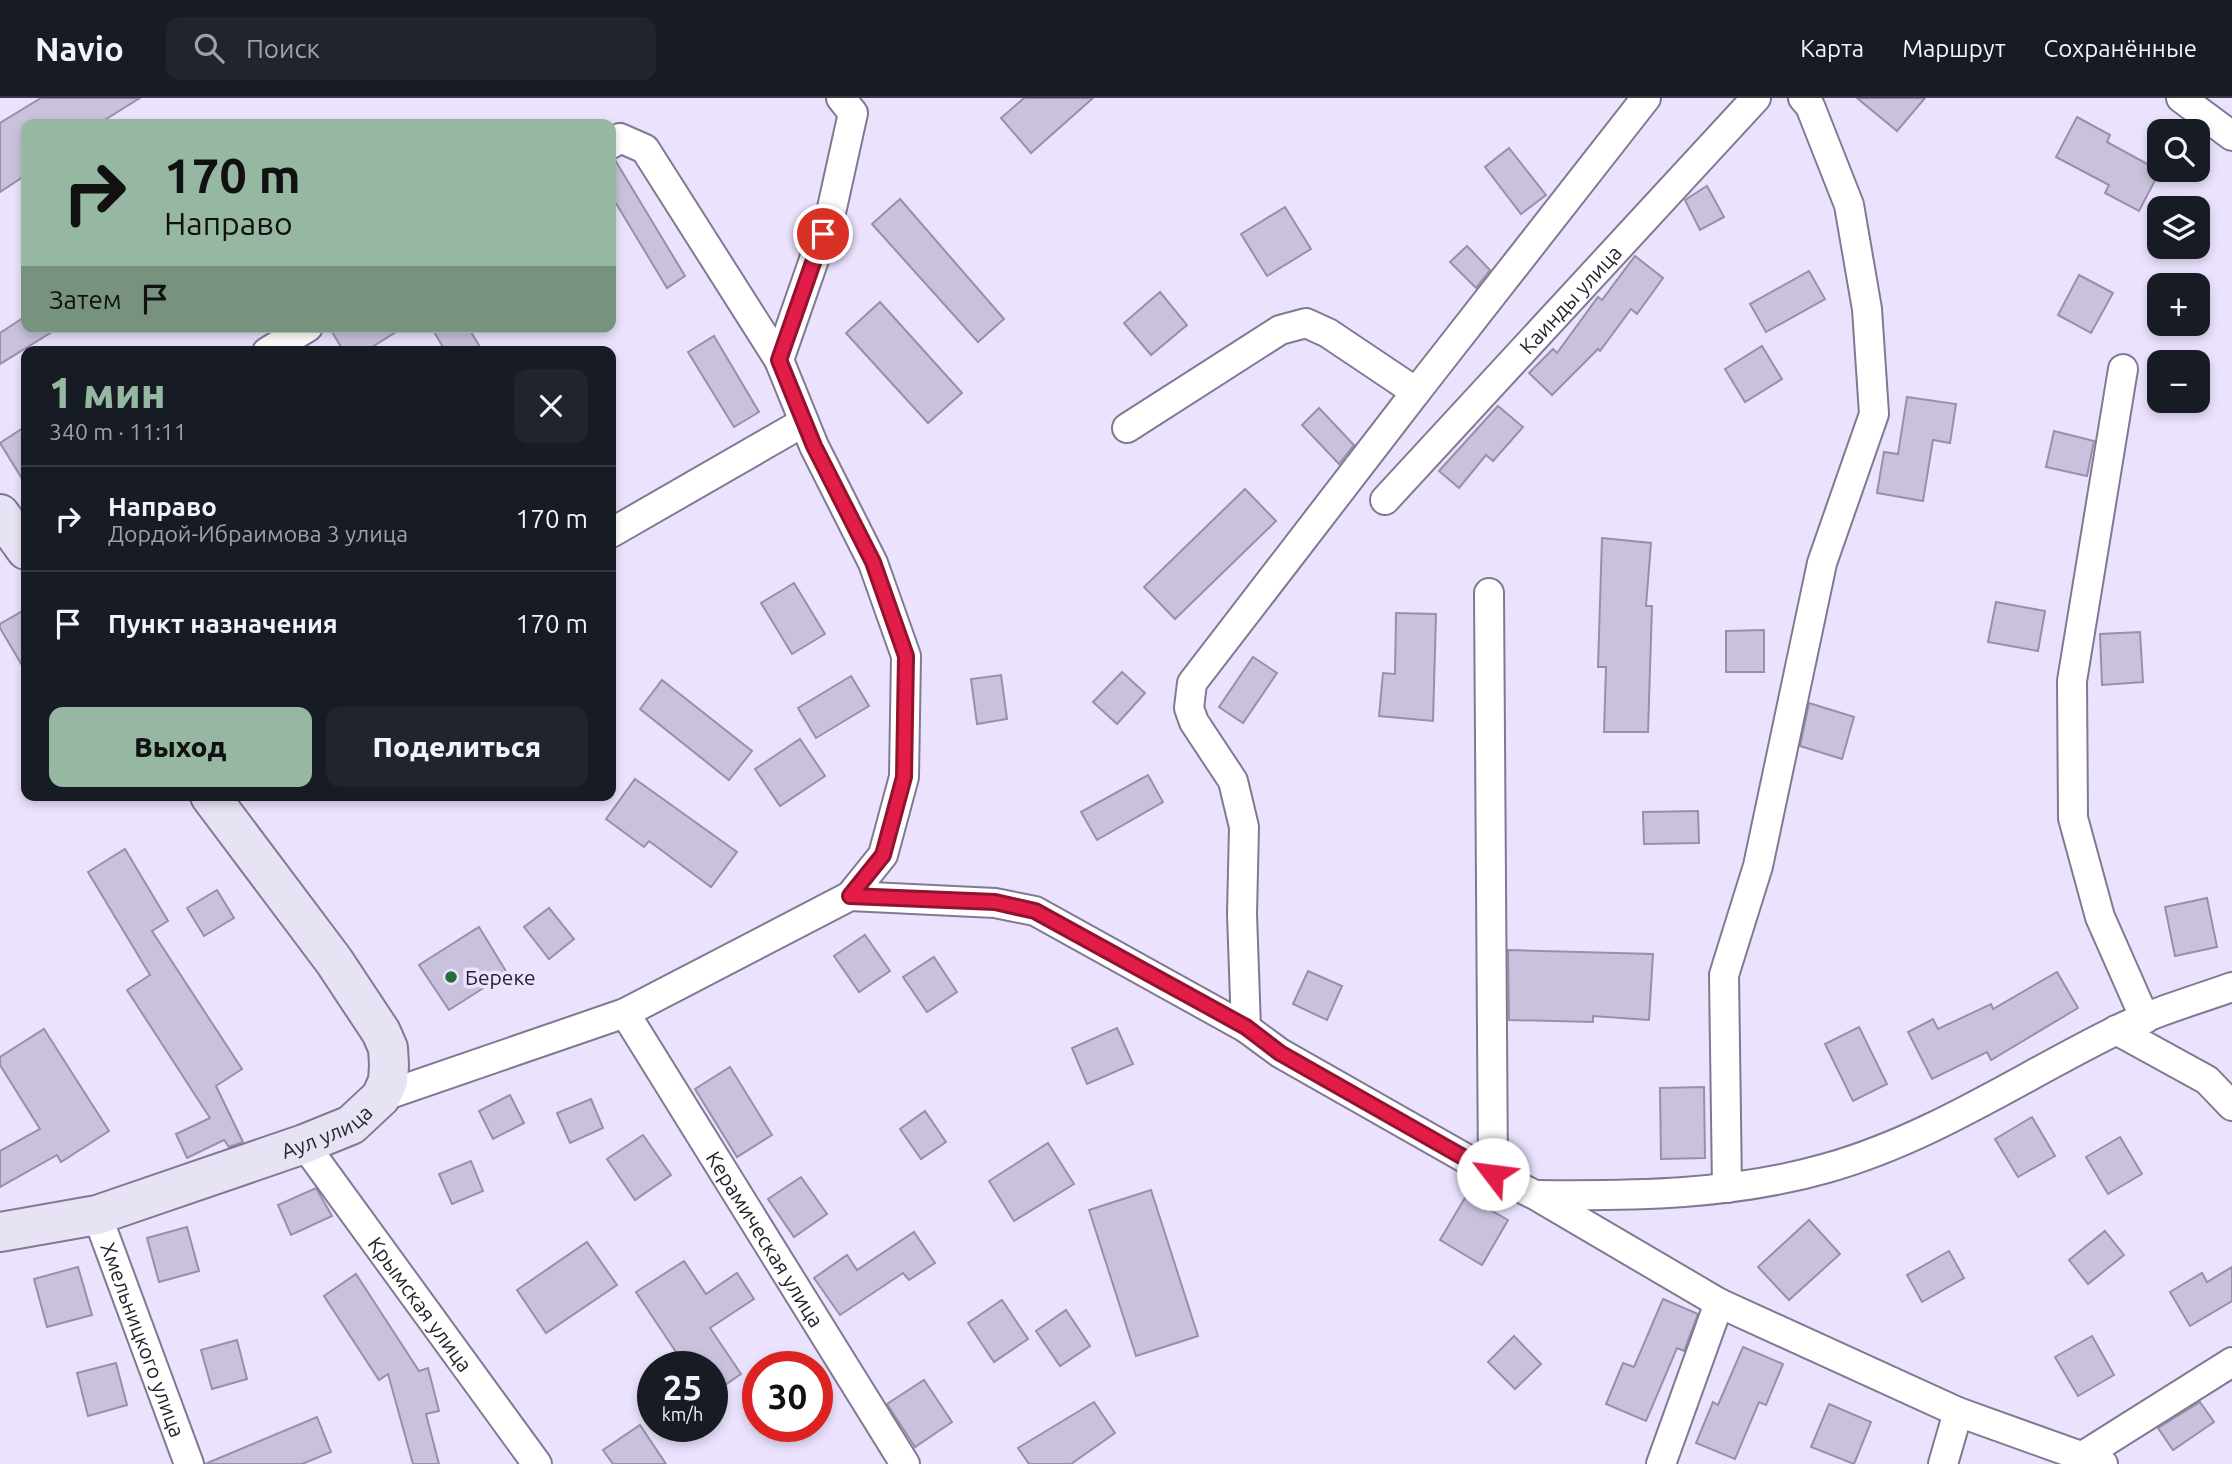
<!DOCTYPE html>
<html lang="ru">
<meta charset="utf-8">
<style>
body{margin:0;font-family:Ubuntu,sans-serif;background:#20242c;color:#f1f3f6;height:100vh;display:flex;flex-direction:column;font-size:26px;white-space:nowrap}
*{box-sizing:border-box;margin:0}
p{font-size:23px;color:#9ea1a6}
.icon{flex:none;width:38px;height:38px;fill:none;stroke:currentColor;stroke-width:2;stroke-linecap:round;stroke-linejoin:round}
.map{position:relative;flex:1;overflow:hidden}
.details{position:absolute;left:21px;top:248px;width:595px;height:455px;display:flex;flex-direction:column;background:#171b24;border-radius:14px;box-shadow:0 4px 10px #0003}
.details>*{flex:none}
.banner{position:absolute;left:21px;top:21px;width:595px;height:214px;border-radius:14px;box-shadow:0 4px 10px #0003;background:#96b7a1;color:#111;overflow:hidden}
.tools{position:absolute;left:2147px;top:21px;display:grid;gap:14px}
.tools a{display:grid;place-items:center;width:63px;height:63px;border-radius:14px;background:#171b24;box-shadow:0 4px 10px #0003;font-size:35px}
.speed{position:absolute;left:637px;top:1253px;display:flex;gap:14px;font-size:35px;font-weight:700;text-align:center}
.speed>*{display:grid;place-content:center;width:91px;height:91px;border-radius:50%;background:#171b24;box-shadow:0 4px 10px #0003;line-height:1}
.speed small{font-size:18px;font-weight:400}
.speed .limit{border:10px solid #d22;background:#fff;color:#111}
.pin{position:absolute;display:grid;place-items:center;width:60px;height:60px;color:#fff;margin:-30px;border:4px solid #fff;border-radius:50%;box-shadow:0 2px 7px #0007}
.me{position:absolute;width:77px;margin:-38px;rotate:300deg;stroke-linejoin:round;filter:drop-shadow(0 0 5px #0008)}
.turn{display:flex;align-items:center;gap:24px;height:147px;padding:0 28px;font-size:32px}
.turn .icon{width:91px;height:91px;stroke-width:2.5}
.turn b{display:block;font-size:49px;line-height:60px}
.then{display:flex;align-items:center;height:66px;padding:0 28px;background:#0003;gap:14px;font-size:26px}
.round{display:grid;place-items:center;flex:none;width:74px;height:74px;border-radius:14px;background:#20242c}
.head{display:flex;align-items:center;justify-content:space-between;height:119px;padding:0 28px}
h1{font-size:42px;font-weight:800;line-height:52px;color:#96b7a1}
.cta{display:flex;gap:14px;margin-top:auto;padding:14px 28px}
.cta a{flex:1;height:80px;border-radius:14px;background:#96b7a1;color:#111;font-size:28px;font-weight:800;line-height:80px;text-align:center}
.cta a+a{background:#20242c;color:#f1f3f6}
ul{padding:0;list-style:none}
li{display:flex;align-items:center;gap:21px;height:105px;padding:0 28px;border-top:2px solid #363941}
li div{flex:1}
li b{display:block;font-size:26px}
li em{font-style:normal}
header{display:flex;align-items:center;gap:42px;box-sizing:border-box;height:98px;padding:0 35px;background:#171b24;border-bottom:2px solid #363941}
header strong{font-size:33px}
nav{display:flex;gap:38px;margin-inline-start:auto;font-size:24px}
.search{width:490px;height:63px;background:#20242c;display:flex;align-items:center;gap:18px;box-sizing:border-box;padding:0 24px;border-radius:14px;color:#9ea1a6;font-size:26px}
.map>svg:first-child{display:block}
.building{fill:#cac2dd;stroke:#9890aa;stroke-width:2}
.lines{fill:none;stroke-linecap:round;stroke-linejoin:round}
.minor-casing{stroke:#817992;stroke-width:32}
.secondary-casing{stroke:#817992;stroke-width:42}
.minor{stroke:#fff;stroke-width:28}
.secondary{stroke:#e8e2f5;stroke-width:38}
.route-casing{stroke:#92132f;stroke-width:18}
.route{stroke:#e11d48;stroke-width:12}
.poi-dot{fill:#276d39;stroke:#ebe3fe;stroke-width:2.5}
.labels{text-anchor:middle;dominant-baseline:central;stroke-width:7;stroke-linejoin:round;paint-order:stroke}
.street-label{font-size:21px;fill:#25222c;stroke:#ebe3fe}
.poi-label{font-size:21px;fill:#25222c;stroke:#ebe3fe;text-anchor:start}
</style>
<header>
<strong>Navio</strong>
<div class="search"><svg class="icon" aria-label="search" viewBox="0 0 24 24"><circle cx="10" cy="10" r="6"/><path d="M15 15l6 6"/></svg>Поиск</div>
<nav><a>Карта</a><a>Маршрут</a><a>Сохранённые</a></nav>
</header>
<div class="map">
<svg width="2232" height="1366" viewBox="0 0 2232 1366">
<rect width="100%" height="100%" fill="#ebe3fe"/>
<g class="building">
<path d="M41 0H140L98 26H26V77L0 94V25Z"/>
<path d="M1024 0H1093L1031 55 1001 20Z"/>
<path d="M1857 0H1925L1897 33Z"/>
<path d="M2077 19 2110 37 2107 44 2160 73 2139 113 2105 95 2109 87 2056 59Z"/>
<path d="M1509 50 1546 97 1521 116 1485 69Z"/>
<path d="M611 62H615L685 178 667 190 611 97Z"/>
<path d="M1707 88 1724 119 1700 132 1685 102Z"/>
<path d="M900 101 1004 221 978 244 872 126Z"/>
<path d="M1285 109 1311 151 1267 178 1241 136Z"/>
<path d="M1467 148 1490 172 1476 190 1450 164Z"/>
<path d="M1635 158 1663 180 1637 216 1631 211 1600 253 1598 251 1552 297 1529 275 1553 251 1557 255 1598 199 1602 202Z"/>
<path d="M1809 173 1825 201 1766 234 1750 206Z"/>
<path d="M2079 177 2113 195 2091 235 2058 217Z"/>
<path d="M1160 194 1187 227 1151 257 1124 225Z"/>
<path d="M880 204 962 295 928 325 846 235Z"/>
<path d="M26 218V229H60L0 266V235Z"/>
<path d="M329 229H404L364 254H344Z"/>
<path d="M431 229H468L483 254H446Z"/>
<path d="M714 238 759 314 734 329 688 254Z"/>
<path d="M1762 248 1782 281 1745 304 1725 271Z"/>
<path d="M1907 299 1956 306 1950 345 1933 342 1923 403 1877 395 1884 354 1898 356Z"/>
<path d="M1498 308 1523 329 1493 363 1486 357 1459 390 1439 373Z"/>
<path d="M1319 310 1354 347 1339 366 1302 327Z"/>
<path d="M26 328V387L0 345Z"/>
<path d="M2054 333 2094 343 2087 378 2046 369Z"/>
<path d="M1245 391 1276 423 1175 521 1144 489Z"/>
<path d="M1602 440 1651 445 1646 508H1652L1648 634H1604L1606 569H1598Z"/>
<path d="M794 485 825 536 792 556 761 505Z"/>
<path d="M1996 504 2045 513 2038 553 1988 544Z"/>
<path d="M26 511V574L0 530V526Z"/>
<path d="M1396 515 1436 516 1433 623 1379 618 1383 575 1395 576Z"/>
<path d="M1764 532V574H1726V533Z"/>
<path d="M2140 534 2143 584 2102 587 2100 536Z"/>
<path d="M1253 559 1277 575 1243 625 1219 609Z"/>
<path d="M1122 574 1145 595 1117 626 1093 604Z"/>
<path d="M1001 577 1007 621 977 626 971 581Z"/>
<path d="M851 578 869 608 816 640 798 610Z"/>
<path d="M662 582 752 653 729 682 640 611Z"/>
<path d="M1809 605 1854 619 1842 661 1800 648Z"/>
<path d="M800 641 825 678 780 708 755 671Z"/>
<path d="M1148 677 1163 704 1097 742 1081 714Z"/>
<path d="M635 681 737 754 711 789 649 743 644 749 606 721Z"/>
<path d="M1698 713 1699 745 1644 746 1643 714Z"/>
<path d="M125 751 168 823 152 833 242 971 216 988 243 1044 229 1049 224 1042 187 1060 176 1036 210 1020 127 892 150 877 88 774Z"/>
<path d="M217 792 234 820 204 838 187 810Z"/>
<path d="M2207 800 2217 849 2175 858 2165 809Z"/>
<path d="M549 810 574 841 549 861 524 829Z"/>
<path d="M479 829 507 875 449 912 419 867Z"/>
<path d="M865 837 890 873 859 894 834 858Z"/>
<path d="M1508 852 1653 856 1649 922 1593 918V924L1509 922Z"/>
<path d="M934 859 957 894 927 914 903 879Z"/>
<path d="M1308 873 1342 888 1327 922 1293 906Z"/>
<path d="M2057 874 2078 910 1991 962 1987 954 1932 981 1908 934 1933 921 1938 931 1991 906 1993 911Z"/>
<path d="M1859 929 1887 986 1853 1003 1825 946Z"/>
<path d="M1117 930 1133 966 1087 986 1072 950Z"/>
<path d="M44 931 109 1033 61 1064 57 1057 0 1089V1053L40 1031 0 967V959Z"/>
<path d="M730 969 772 1037 737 1059 695 991Z"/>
<path d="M1704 989 1705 1060 1661 1061 1660 990Z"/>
<path d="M510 997 524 1025 493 1041 479 1013Z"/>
<path d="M591 1001 603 1030 570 1045 557 1015Z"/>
<path d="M925 1013 946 1044 921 1061 900 1031Z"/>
<path d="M2032 1019 2055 1058 2018 1079 1995 1041Z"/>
<path d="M643 1037 671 1077 635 1102 607 1061Z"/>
<path d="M2120 1039 2142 1076 2108 1096 2086 1059Z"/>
<path d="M1048 1045 1074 1086 1014 1123 989 1083Z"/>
<path d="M471 1063 483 1093 452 1106 439 1076Z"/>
<path d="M801 1079 827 1116 794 1139 768 1101Z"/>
<path d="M316 1090 332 1118 291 1137 278 1107Z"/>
<path d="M1151 1092 1198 1238 1136 1258 1089 1112Z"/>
<path d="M1466 1098 1508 1122 1482 1167 1440 1142Z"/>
<path d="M1809 1122 1840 1156 1789 1202 1758 1169Z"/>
<path d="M187 1129 199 1173 159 1184 147 1140Z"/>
<path d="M2105 1133 2124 1157 2088 1186 2069 1162Z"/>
<path d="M914 1134 935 1165 909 1182 903 1175 840 1217 814 1180 847 1157 857 1172Z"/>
<path d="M587 1144 617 1187 546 1235 517 1192Z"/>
<path d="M1949 1153 1964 1180 1922 1204 1907 1177Z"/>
<path d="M684 1163 706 1196 737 1175 754 1201 710 1230 741 1276 712 1296V1269H686L636 1194Z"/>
<path d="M78 1169 92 1217 47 1229 34 1181Z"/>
<path d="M2232 1169V1203L2190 1228 2170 1194 2202 1175 2207 1184Z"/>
<path d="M356 1176 419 1273 428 1270 439 1313 426 1316 439 1366H413L388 1276 379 1282 324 1198Z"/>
<path d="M1663 1201 1698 1216 1684 1253 1677 1250 1646 1323 1606 1306 1623 1265 1634 1269Z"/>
<path d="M1002 1202 1028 1241 994 1264 968 1225Z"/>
<path d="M1066 1212 1090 1248 1060 1268 1036 1233Z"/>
<path d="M1514 1238 1541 1266 1515 1291 1488 1264Z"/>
<path d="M2092 1238 2114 1277 2078 1298 2055 1259Z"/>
<path d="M237 1242 247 1281 212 1291 201 1252Z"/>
<path d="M1743 1249 1783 1266 1766 1307 1759 1304 1735 1361 1696 1345 1713 1304 1718 1307Z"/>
<path d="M116 1265 127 1307 88 1318 77 1275Z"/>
<path d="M924 1282 952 1324 915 1349 887 1306Z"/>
<path d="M1094 1304 1115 1335 1071 1366H1029L1018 1350Z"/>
<path d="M2200 1304 2214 1324 2173 1352 2158 1330Z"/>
<path d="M1829 1306 1871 1324 1854 1366 1811 1349Z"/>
<path d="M317 1319 331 1354 302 1366H205Z"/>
<path d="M640 1327 666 1366H613L603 1352Z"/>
</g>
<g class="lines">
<defs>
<g id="minor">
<path d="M841 0 853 15 832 110 779 262 814 348 873 465 906 558 904 679 883 757 850 798"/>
<path d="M2181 0 2232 38"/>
<path d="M611 46 620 40 645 51 779 262"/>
<path d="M267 254 308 229"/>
<path d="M2123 271 2072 583 2073 720 2100 819 2145 921"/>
<path d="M1127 330 1280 232 1306 225 1328 235 1416 294 1646 0"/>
<path id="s1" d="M1385 402 1756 0"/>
<path d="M611 435 804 324"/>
<path d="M1489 495 1493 1076"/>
<path id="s2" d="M625 915 905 1366"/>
<path d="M1246 930 1242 816 1244 729 1233 683 1194 624 1189 610 1192 585 1416 294"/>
<path d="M2116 932 2207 982 2232 1008"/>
<path d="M381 999 625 915 850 798 995 805 1035 813 1246 930 1280 955 1493 1076 1535 1097 1719 1205 1958 1314 2103 1366"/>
<path id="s3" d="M304 1046 537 1366"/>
<path d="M1727 1090 1724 877 1758 768 1822 465 1874 316 1867 211 1849 107 1810 8 1803 0"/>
<path d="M1538 1097C1635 1098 1733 1097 1827 1070 1930 1041 2018 981 2113 934 2150 915 2193 903 2232 889"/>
<path id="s4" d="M97 1117 189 1366"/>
<path d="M2081 1359 2232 1264"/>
<path d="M1661 1366 1719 1205"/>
<path d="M1943 1366 1958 1314"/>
</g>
<g id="secondary">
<path d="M0 416 26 452"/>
<path id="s5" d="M0 1134 97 1117 304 1046 351 1027 381 999 388 983 389 967 388 950 381 934 334 863 210 698"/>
</g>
</defs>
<use href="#minor" class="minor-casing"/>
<use href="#secondary" class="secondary-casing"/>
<use href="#minor" class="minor"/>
<use href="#secondary" class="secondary"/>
</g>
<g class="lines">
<defs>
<path id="route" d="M823 136 779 262 814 348 873 464 906 558 904 679 883 757 850 798 995 804 1035 813 1246 929 1280 955 1493 1076"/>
</defs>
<use href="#route" class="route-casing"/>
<use href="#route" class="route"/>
</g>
<circle class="poi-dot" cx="451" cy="879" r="7"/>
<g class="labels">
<g class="street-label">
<text stroke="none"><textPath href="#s1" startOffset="273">Каинды улица</textPath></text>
<text stroke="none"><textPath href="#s5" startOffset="343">Аул улица</textPath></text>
<text stroke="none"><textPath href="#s2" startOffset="266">Керамическая улица</textPath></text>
<text stroke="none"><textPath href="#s3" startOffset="198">Крымская улица</textPath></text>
<text stroke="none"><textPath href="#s4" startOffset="133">Хмельницкого улица</textPath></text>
</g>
<g class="poi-label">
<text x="465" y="879">Береке</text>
</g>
</g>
</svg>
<div class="tools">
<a><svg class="icon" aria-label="search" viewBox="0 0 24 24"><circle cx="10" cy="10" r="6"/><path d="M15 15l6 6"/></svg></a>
<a><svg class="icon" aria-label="layers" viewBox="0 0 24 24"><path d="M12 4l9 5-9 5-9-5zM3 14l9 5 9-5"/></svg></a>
<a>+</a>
<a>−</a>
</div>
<div class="speed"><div>25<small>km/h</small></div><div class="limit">30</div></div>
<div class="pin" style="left:823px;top:136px;background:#d93025"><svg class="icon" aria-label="arrive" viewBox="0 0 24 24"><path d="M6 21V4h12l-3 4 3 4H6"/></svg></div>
<svg class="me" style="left:1493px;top:1076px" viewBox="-20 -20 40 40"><circle r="19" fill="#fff"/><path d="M0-13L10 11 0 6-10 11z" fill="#e11d48"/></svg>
<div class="banner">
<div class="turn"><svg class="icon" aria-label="right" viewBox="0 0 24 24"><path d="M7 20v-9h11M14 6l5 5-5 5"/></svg><div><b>170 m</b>Направо</div></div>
<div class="then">Затем<svg class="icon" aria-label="arrive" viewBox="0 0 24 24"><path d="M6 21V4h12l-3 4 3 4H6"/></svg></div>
</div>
<section class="details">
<div class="head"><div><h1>1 мин</h1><p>340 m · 11:11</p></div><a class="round"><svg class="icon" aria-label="close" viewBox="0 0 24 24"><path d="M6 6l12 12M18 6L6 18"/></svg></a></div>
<ul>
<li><svg class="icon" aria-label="right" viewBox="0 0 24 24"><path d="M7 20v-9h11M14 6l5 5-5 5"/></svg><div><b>Направо</b><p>Дордой-Ибраимова 3 улица</p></div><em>170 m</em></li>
<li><svg class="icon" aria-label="arrive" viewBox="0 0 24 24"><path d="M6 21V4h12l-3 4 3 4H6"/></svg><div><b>Пункт назначения</b></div><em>170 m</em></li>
</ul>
<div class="cta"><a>Выход</a><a>Поделиться</a></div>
</section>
</div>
